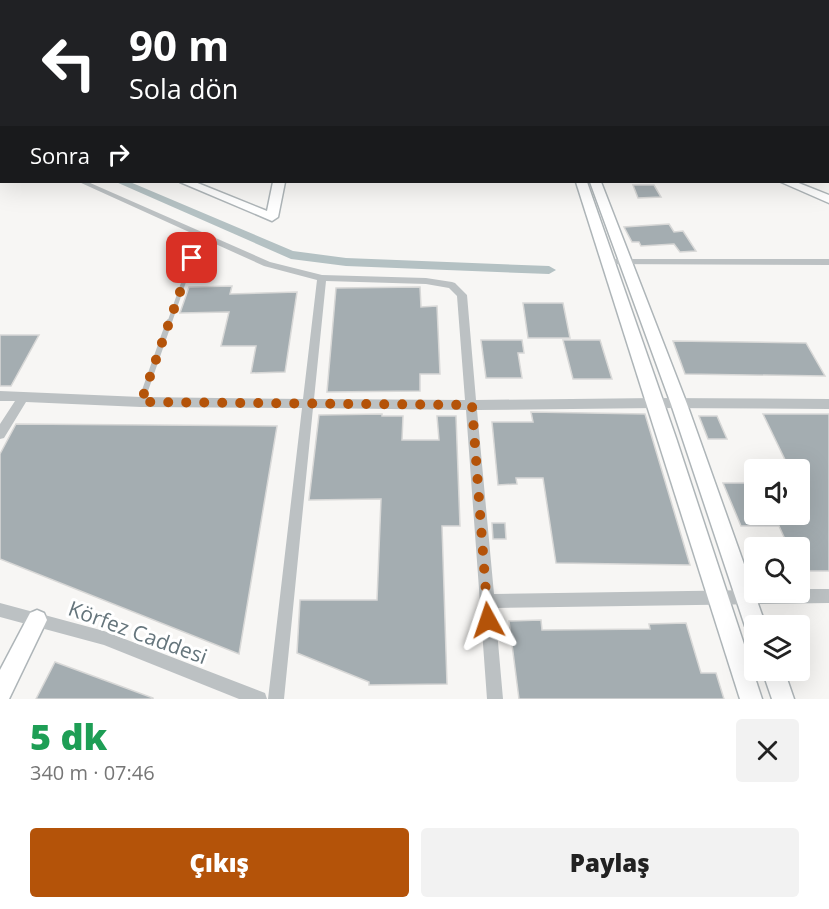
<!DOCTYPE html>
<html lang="tr">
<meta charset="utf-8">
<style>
body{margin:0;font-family:"Open Sans",sans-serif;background:#f2f2f2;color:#222;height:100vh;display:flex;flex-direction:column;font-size:22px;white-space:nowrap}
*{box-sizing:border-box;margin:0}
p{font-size:20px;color:#767676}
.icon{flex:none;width:33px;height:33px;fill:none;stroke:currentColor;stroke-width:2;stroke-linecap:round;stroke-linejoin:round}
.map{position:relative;height:699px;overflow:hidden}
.side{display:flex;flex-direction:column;background:#fff;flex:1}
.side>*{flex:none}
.top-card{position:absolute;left:0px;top:0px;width:830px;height:183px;box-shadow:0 6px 24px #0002;background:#202124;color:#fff;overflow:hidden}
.fabs{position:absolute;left:744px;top:459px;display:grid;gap:12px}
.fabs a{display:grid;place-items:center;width:66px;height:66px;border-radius:6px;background:#fff;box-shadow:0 6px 24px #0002;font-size:30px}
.pin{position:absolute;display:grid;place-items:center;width:51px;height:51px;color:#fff;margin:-26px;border-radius:12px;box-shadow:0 3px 9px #0006}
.me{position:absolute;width:66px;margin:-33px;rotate:355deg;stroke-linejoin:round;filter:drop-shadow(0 0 4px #0008)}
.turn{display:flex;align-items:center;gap:21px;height:126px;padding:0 30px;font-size:27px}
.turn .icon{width:78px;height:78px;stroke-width:2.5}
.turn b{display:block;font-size:42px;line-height:51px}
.then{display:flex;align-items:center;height:57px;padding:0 30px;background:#0003;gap:12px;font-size:22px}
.round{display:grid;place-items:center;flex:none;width:63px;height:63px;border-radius:6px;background:#f2f2f2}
.summary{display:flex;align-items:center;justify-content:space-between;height:102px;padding:0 30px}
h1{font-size:36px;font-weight:800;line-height:45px;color:#1e9e55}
.button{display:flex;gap:12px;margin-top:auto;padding:12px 30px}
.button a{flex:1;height:69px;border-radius:6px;background:#b45309;color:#fff;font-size:24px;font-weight:800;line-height:69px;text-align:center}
.button a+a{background:#f2f2f2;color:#222}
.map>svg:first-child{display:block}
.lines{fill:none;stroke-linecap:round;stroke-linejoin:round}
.canal{fill:#b4c1c3;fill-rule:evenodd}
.building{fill:#a4adb1;stroke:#d8d8d7;stroke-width:1.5}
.secondary-casing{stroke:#aeb5b8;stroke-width:3}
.lane-far2{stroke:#bcc1c3;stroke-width:3}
.lane-far1{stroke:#bcc1c3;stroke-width:4.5}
.lane{stroke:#bcc1c3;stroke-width:6}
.street{fill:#bcc1c3;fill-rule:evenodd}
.secondary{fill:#fff;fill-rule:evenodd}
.route{stroke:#b45309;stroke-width:10;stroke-dasharray:0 18}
.labels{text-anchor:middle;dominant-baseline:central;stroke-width:6;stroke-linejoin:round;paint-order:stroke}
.near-street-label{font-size:21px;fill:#65757c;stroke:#fff}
</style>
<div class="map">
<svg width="829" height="699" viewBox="0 0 829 699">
<rect width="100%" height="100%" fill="#f7f6f4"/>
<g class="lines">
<g class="canal">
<path d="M773 0H781L782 2H774Z"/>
<rect x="828" y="37" width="1" height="5"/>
<path d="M116 182H130L293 251 346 258 549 266 556 270 549 274 346 266 291 259Z"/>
</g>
</g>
<g class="building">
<path d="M633 185H654L661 197 638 198Z"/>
<path d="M669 224 674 232 683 231 696 251 680 252 674 244 641 246 639 242H632L624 227Z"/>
<path d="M232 286 230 294 297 292 285 372 251 373 256 346H221L229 312 180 313 189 287Z"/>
<path d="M420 287 421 307 437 306 440 374H420V391L327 392 336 288Z"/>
<path d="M523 303H563L570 338H528Z"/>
<path d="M0 335H39L11 386H0Z"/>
<path d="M481 340H522L524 353H518L522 378H486Z"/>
<path d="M563 340H600L612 379H573Z"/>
<path d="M673 341 806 343 825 376 685 374Z"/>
<path d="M531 412 645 414 690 565 556 563 543 478H516L517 484 498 485 492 422H533Z"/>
<path d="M382 414V416H403L402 440H439L437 416H456L460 526H442L447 684 369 685V682L297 653 300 600H377L381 499 309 500 319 415Z"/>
<path d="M763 414H829V571H800V548H789L779 526H741L723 483H754V514H800V470H790Z"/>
<path d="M699 416H717L727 439H708Z"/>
<path d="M16 424 277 426 239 654 0 559V454Z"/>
<path d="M492 523H505L506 539H493Z"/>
<path d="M541 620 542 630 650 629 649 624 686 623 701 673H716L724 699H519L509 621Z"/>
<path d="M55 662 153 698V699H36Z"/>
</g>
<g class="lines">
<defs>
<g id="secondary">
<path d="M311 0H319L311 2Z"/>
<path d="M357 0H367L368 2H358Z"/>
<path d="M521 0H530L531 2H522Z"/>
<rect x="828" y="161" width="1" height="7"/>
<path d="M180 182H195L267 211 273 182H285L278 217 272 221Z"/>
<path d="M576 182H587L676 438 762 699H740Z"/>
<path d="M590 182H601L687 404 766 626H754V636L749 633 745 626 671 404Z"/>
<path d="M781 182H796L829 195V203Z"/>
<path d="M37 610 44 613 47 620 9 699H0V670L30 613Z"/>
<path d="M762 670H784L794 699H772Z"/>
</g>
</defs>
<use href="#secondary" class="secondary-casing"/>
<g class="lane-far2">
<path d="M739 0 741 2"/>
<path d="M757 0 759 2"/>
</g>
<path class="lane-far1" d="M169 324 192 258"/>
<path class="lane" d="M141 402 169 322"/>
<g class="street">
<path d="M153 0H159L152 2Z"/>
<rect x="0" y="107" width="2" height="4"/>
<rect x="0" y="121" width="2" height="5"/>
<path d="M79 182H88L270 262 322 275 426 278 452 282 455 283 467 295 476 400 656 398 829 399V409L656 408 477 410 494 594 754 590V592H800V589H829V603L495 608 503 699H487L466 410 313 408 284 699H268L302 408 141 407 26 402 4 438 0 439V424L15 401H0V391L141 397 303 399 317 280 264 266ZM326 281 426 284 449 288 457 296 465 400 314 399Z"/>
<path d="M606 259H829V265L603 264 601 262Z"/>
<path d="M0 603 104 631 265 693 267 699H239L104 645 0 617Z"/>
</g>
<use href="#secondary" class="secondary"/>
</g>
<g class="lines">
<path class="route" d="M192 258 141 402 472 405 488 620"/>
</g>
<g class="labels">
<g class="near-street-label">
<text transform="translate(138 632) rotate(20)">Körfez Caddesi</text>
</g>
</g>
</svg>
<div class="fabs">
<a><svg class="icon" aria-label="sound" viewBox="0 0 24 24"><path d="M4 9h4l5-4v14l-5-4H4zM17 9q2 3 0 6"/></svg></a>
<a><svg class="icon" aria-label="search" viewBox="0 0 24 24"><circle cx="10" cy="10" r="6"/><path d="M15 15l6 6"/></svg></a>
<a><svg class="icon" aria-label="layers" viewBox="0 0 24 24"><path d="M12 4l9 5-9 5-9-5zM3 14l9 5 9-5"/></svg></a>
</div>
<div class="pin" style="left:192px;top:258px;background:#d93025"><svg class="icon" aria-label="arrive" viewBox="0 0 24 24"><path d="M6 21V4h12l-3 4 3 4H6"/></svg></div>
<svg class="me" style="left:488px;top:620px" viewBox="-20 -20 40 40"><path d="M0-17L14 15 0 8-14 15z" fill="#b45309" stroke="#fff" stroke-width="4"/></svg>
<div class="top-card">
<div class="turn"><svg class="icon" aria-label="left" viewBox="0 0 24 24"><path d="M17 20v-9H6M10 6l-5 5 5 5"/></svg><div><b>90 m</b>Sola dön</div></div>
<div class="then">Sonra<svg class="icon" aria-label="right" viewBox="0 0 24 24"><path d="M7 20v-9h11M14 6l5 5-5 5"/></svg></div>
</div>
</div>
<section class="side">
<div class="summary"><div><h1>5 dk</h1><p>340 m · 07:46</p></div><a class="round"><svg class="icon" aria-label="close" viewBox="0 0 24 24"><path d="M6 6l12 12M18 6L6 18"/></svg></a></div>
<div class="button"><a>Çıkış</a><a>Paylaş</a></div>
</section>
